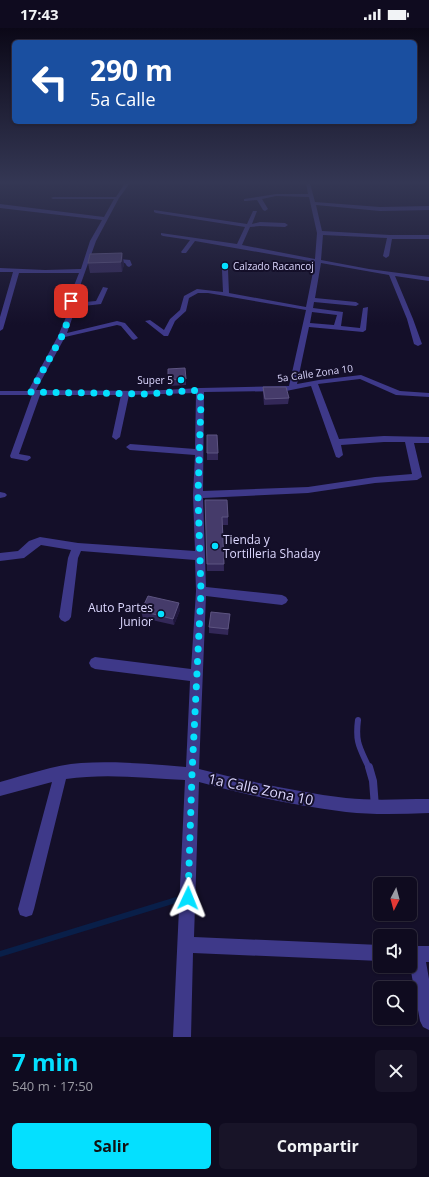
<!DOCTYPE html>
<html lang="es">
<meta charset="utf-8">
<style>
body{margin:0;font-family:"Open Sans",sans-serif;background:#181428;color:#f1f3f6;height:100vh;display:flex;flex-direction:column;font-size:15px;white-space:nowrap}
*{box-sizing:border-box;margin:0}
p{font-size:13px;color:#9b9ba4}
.icon{flex:none;width:22px;height:22px;fill:none;stroke:currentColor;stroke-width:2;stroke-linecap:round;stroke-linejoin:round}
.map{position:relative;height:1009px;overflow:hidden}
.details{display:flex;flex-direction:column;background:#0f0b1f;flex:1}
.details>*{flex:none}
.top-card{position:absolute;left:12px;top:12px;width:405px;height:84px;border-radius:6px;box-shadow:0 1px 3px #0004,0 0 0 1px #2f2b3d;background:#1a4fa0;color:#fff;overflow:hidden}
.needle{width:26px;rotate:186deg}
.fabs{position:absolute;left:373px;top:849px;display:grid;gap:8px}
.fabs a{display:grid;place-items:center;width:44px;height:44px;border-radius:6px;background:#0f0b1f;box-shadow:0 1px 3px #0004,0 0 0 1px #2f2b3d;font-size:20px}
.pin{position:absolute;display:grid;place-items:center;width:34px;height:34px;color:#fff;margin:-17px;border-radius:8px;box-shadow:0 2px 6px #0006}
.me{position:absolute;width:44px;margin:-22px;rotate:2deg;stroke-linejoin:round;filter:drop-shadow(0 0 3px #0008)}
.turn{display:flex;align-items:center;gap:14px;height:84px;padding:0 12px;font-size:18px}
.turn .icon{width:52px;height:52px;stroke-width:2.5}
.turn b{display:block;font-size:28px;line-height:34px}
.round{display:grid;place-items:center;flex:none;width:42px;height:42px;border-radius:6px;background:#181428}
.headline{display:flex;align-items:center;justify-content:space-between;height:68px;padding:0 12px}
h1{font-size:24px;font-weight:700;line-height:30px;color:#04e0ff}
.action{display:flex;gap:8px;margin-top:auto;padding:8px 12px}
.action a{flex:1;height:46px;border-radius:6px;background:#04e0ff;color:#111;font-size:16px;font-weight:700;line-height:46px;text-align:center}
.action a+a{background:#181428;color:#f1f3f6}
.status{display:flex;justify-content:space-between;align-items:center;height:28px;padding:0 20px;background:#0f0b1f;direction:ltr}
.status svg{height:11px;fill:currentColor}
.map>svg:first-child{display:block}
.lines{fill:none;stroke-linecap:round;stroke-linejoin:round}
.stream{stroke:#091f49;stroke-width:5.5}
.lane-far1{stroke:#3e3989;stroke-width:6}
.lane{stroke:#3e3989;stroke-width:8}
.street{fill:#3e3989;fill-rule:evenodd}
.wall{fill:#332858}
.shaded-wall{fill:#1f163d}
.building{fill:#453b6a;stroke:#5d5481}
.route{stroke:#04e0ff;stroke-width:7;stroke-dasharray:0 12.6}
.poi-dot{fill:#04e0ff;stroke:#140f29;stroke-width:1.5}
.labels{text-anchor:middle;dominant-baseline:central;stroke-width:4;stroke-linejoin:round;paint-order:stroke}
.far-poi-label{font-size:10px;fill:#ddd8ff;stroke:#140f29;text-anchor:start}
.far-street-label{font-size:10px;fill:#ddd8ff;stroke:#140f29}
.poi-label{font-size:12px;fill:#ddd8ff;stroke:#140f29;text-anchor:start}
.near-street-label{font-size:14px;fill:#ddd8ff;stroke:#140f29}
</style>
<div class="status"><b>17:43</b><svg viewBox="0 0 49 12"><path d="M0 12V9h3v3zM5 12V6h3v6zM10 12V3h3v9zM15 12V0h3v12zM26 1h20v11H26zM47 4h2v5h-2z"/></svg></div>
<div class="map">
<svg width="429" height="1009" viewBox="0 0 429 1009">
<rect width="100%" height="100%" fill="#140f29"/>
<g class="lines">
<path class="stream" d="M0 926 176 872"/>
<path class="lane-far1" d="M358 692C355 715 360 720 369 740"/>
<path class="lane" d="M369 739 373 753 375 779"/>
<g class="street">
<path d="M125 155H130L119 170 96 213 74 275 96 273 103 259 108 260 101 276 75 279V282L67 305 117 293 125 295 138 310 134 312 132 311 121 298 117 297 65 309 36 362 146 363 200 360 289 358 306 282 208 265H198L189 270 186 283 175 293 168 308H164L145 293 150 292 164 302 170 291 180 282 184 268 197 261 223 264 222 242 225 240 228 242 229 265 306 279 315 234 195 213 186 225H182L181 224 190 212 163 208 161 207V205L237 216 245 199 156 185 154 184V182L247 196 253 183H257L252 196 260 194 285 195 288 197 285 199 260 198 250 199 242 217 315 231 317 205 309 169 276 168 262 171 268 181 265 183 263 182 257 172 246 173H244V171L276 166H308L306 155H310L315 174 380 179 429 178V182L380 183 316 177 322 203 390 207H429V211H392L389 228 386 230 383 228 387 210 323 207 321 232 369 241 429 249V253L395 248 413 291 422 316 418 318 414 316 407 291 389 247 321 235 315 270 356 274 359 276 356 278 314 274 313 280 343 284 341 298 360 300 363 280 368 279 366 302 363 304 309 299 297 356 319 352 361 347 400 363 429 365V369L396 367 360 351 318 356 339 411 384 408 429 409V415H414L422 449 417 452 375 455 308 465 203 470 206 559 282 567 286 569 288 572 286 575 282 577 206 568 199 741C247 753 297 764 346 770 374 773 401 771 429 771V785C401 786 374 787 346 784 296 778 247 767 199 754L194 909 380 917V933L193 925 191 1009H173L185 752C146 750 105 745 66 751L34 881 32 887 26 889 20 887 18 881 52 754 0 768V754C26 747 54 737 81 735 116 733 151 736 186 739L190 653 95 641 91 639 89 635 91 631 95 629 191 641 196 563 195 532 81 523 78 530 71 589 69 592 65 594 61 592 59 589 68 530 71 522 41 517 24 530 0 533V525L18 523 29 513 40 509 78 515 195 523 193 467 195 427 130 422 126 419 130 416 195 421 196 365 129 367 120 409 116 412 112 409 121 367H40L19 426 30 428 31 430 27 433 11 430 10 428 32 367H0V363H28L58 308 69 282 68 273 79 245H19L3 301 0 303V289L13 244H0V240L45 242 81 241 90 213 102 192 0 180V176L104 189 114 171H53L51 170 53 169H116ZM312 284 337 287 334 297 310 295ZM311 358 336 429 339 430 343 427 341 417 384 414H405L412 446 375 449 308 459 203 463 204 364 286 363Z"/>
<path d="M109 230 130 232 132 237 129 239 127 238 125 235 107 233 106 232Z"/>
<path d="M0 464 5 465 7 467 5 469 0 470Z"/>
<path d="M410 918H429V934H426L429 951V1002L423 999 420 993 410 938Z"/>
</g>
</g>
<g class="wall">
<path d="M122 225 124 236 122 244 90 245 88 235Z"/>
<path d="M186 351V357L169 358 168 352Z"/>
<path d="M263 359 289 370 288 376 264 377 263 365Z"/>
<path d="M207 407 218 425V432H207Z"/>
<path d="M205 472 228 489V497H223L224 543H207Z"/>
<path d="M180 582 174 597 143 590 141 583Z"/>
<path d="M230 586 228 607 209 605V599Z"/>
</g>
<g class="shaded-wall">
<path d="M122 225 124 236 122 244 121 234Z"/>
<path d="M179 575 180 582 174 597 173 591Z"/>
</g>
<g class="building">
<path d="M122 225 121 234 88 235 90 226Z"/>
<path d="M185 340 186 351 168 352V341Z"/>
<path d="M263 359H286L289 370 265 371Z"/>
<path d="M207 407H217L218 425H207Z"/>
<path d="M205 472H227L228 489H222L224 536H207Z"/>
<path d="M148 568 179 575 173 591 141 583Z"/>
<path d="M211 584 230 586 228 601 209 599Z"/>
</g>
<linearGradient id="sky" x2="0" y2="1"><stop stop-color="#0b0817"/><stop offset="0.52" stop-color="#343754"/><stop offset="1" stop-color="#343754" stop-opacity="0"/></linearGradient>
<rect width="429" height="297" fill="url(#sky)"/>
<g class="lines">
<path class="route" d="M71 273 72 282 62 308 31 364 146 366 200 362 201 374 198 467 201 563 192 746 188 870"/>
</g>
<g class="poi-dot">
<circle cx="225" cy="238" r="4"/>
<circle cx="181" cy="352" r="4"/>
<circle cx="215" cy="518" r="4"/>
<circle cx="161" cy="586" r="4"/>
</g>
<g class="labels">
<g class="far-poi-label">
<text x="233" y="238">Calzado Racancoj</text>
<text x="173" y="352" text-anchor="end">Super 5</text>
</g>
<g class="far-street-label">
<text transform="translate(315 345) rotate(-8)">5a Calle Zona 10</text>
</g>
<g class="poi-label">
<text x="223" y="511">Tienda y<tspan x="223" dy="14">Tortilleria Shaday</tspan></text>
<text x="153" y="579" text-anchor="end">Auto Partes<tspan x="153" dy="14">Junior</tspan></text>
</g>
<g class="near-street-label">
<text transform="translate(261 761) rotate(12)">1a Calle Zona 10</text>
</g>
</g>
</svg>
<div class="fabs">
<a><svg class="needle" viewBox="-14 -14 28 28"><path d="M0-13l5 13h-10z" fill="#e53935"/><path d="M0 13l5-13h-10z" fill="#9b9ba4"/></svg></a>
<a><svg class="icon" aria-label="sound" viewBox="0 0 24 24"><path d="M4 9h4l5-4v14l-5-4H4zM17 9q2 3 0 6"/></svg></a>
<a><svg class="icon" aria-label="search" viewBox="0 0 24 24"><circle cx="10" cy="10" r="6"/><path d="M15 15l6 6"/></svg></a>
</div>
<div class="pin" style="left:71px;top:273px;background:#d93025"><svg class="icon" aria-label="arrive" viewBox="0 0 24 24"><path d="M6 21V4h12l-3 4 3 4H6"/></svg></div>
<svg class="me" style="left:188px;top:870px" viewBox="-20 -20 40 40"><path d="M0-17L14 15 0 8-14 15z" fill="#04e0ff" stroke="#fff" stroke-width="4"/></svg>
<div class="top-card">
<div class="turn"><svg class="icon" aria-label="left" viewBox="0 0 24 24"><path d="M17 20v-9H6M10 6l-5 5 5 5"/></svg><div><b>290 m</b>5a Calle</div></div>
</div>
</div>
<section class="details">
<div class="headline"><div><h1>7 min</h1><p>540 m · 17:50</p></div><a class="round"><svg class="icon" aria-label="close" viewBox="0 0 24 24"><path d="M6 6l12 12M18 6L6 18"/></svg></a></div>
<div class="action"><a>Salir</a><a>Compartir</a></div>
</section>
